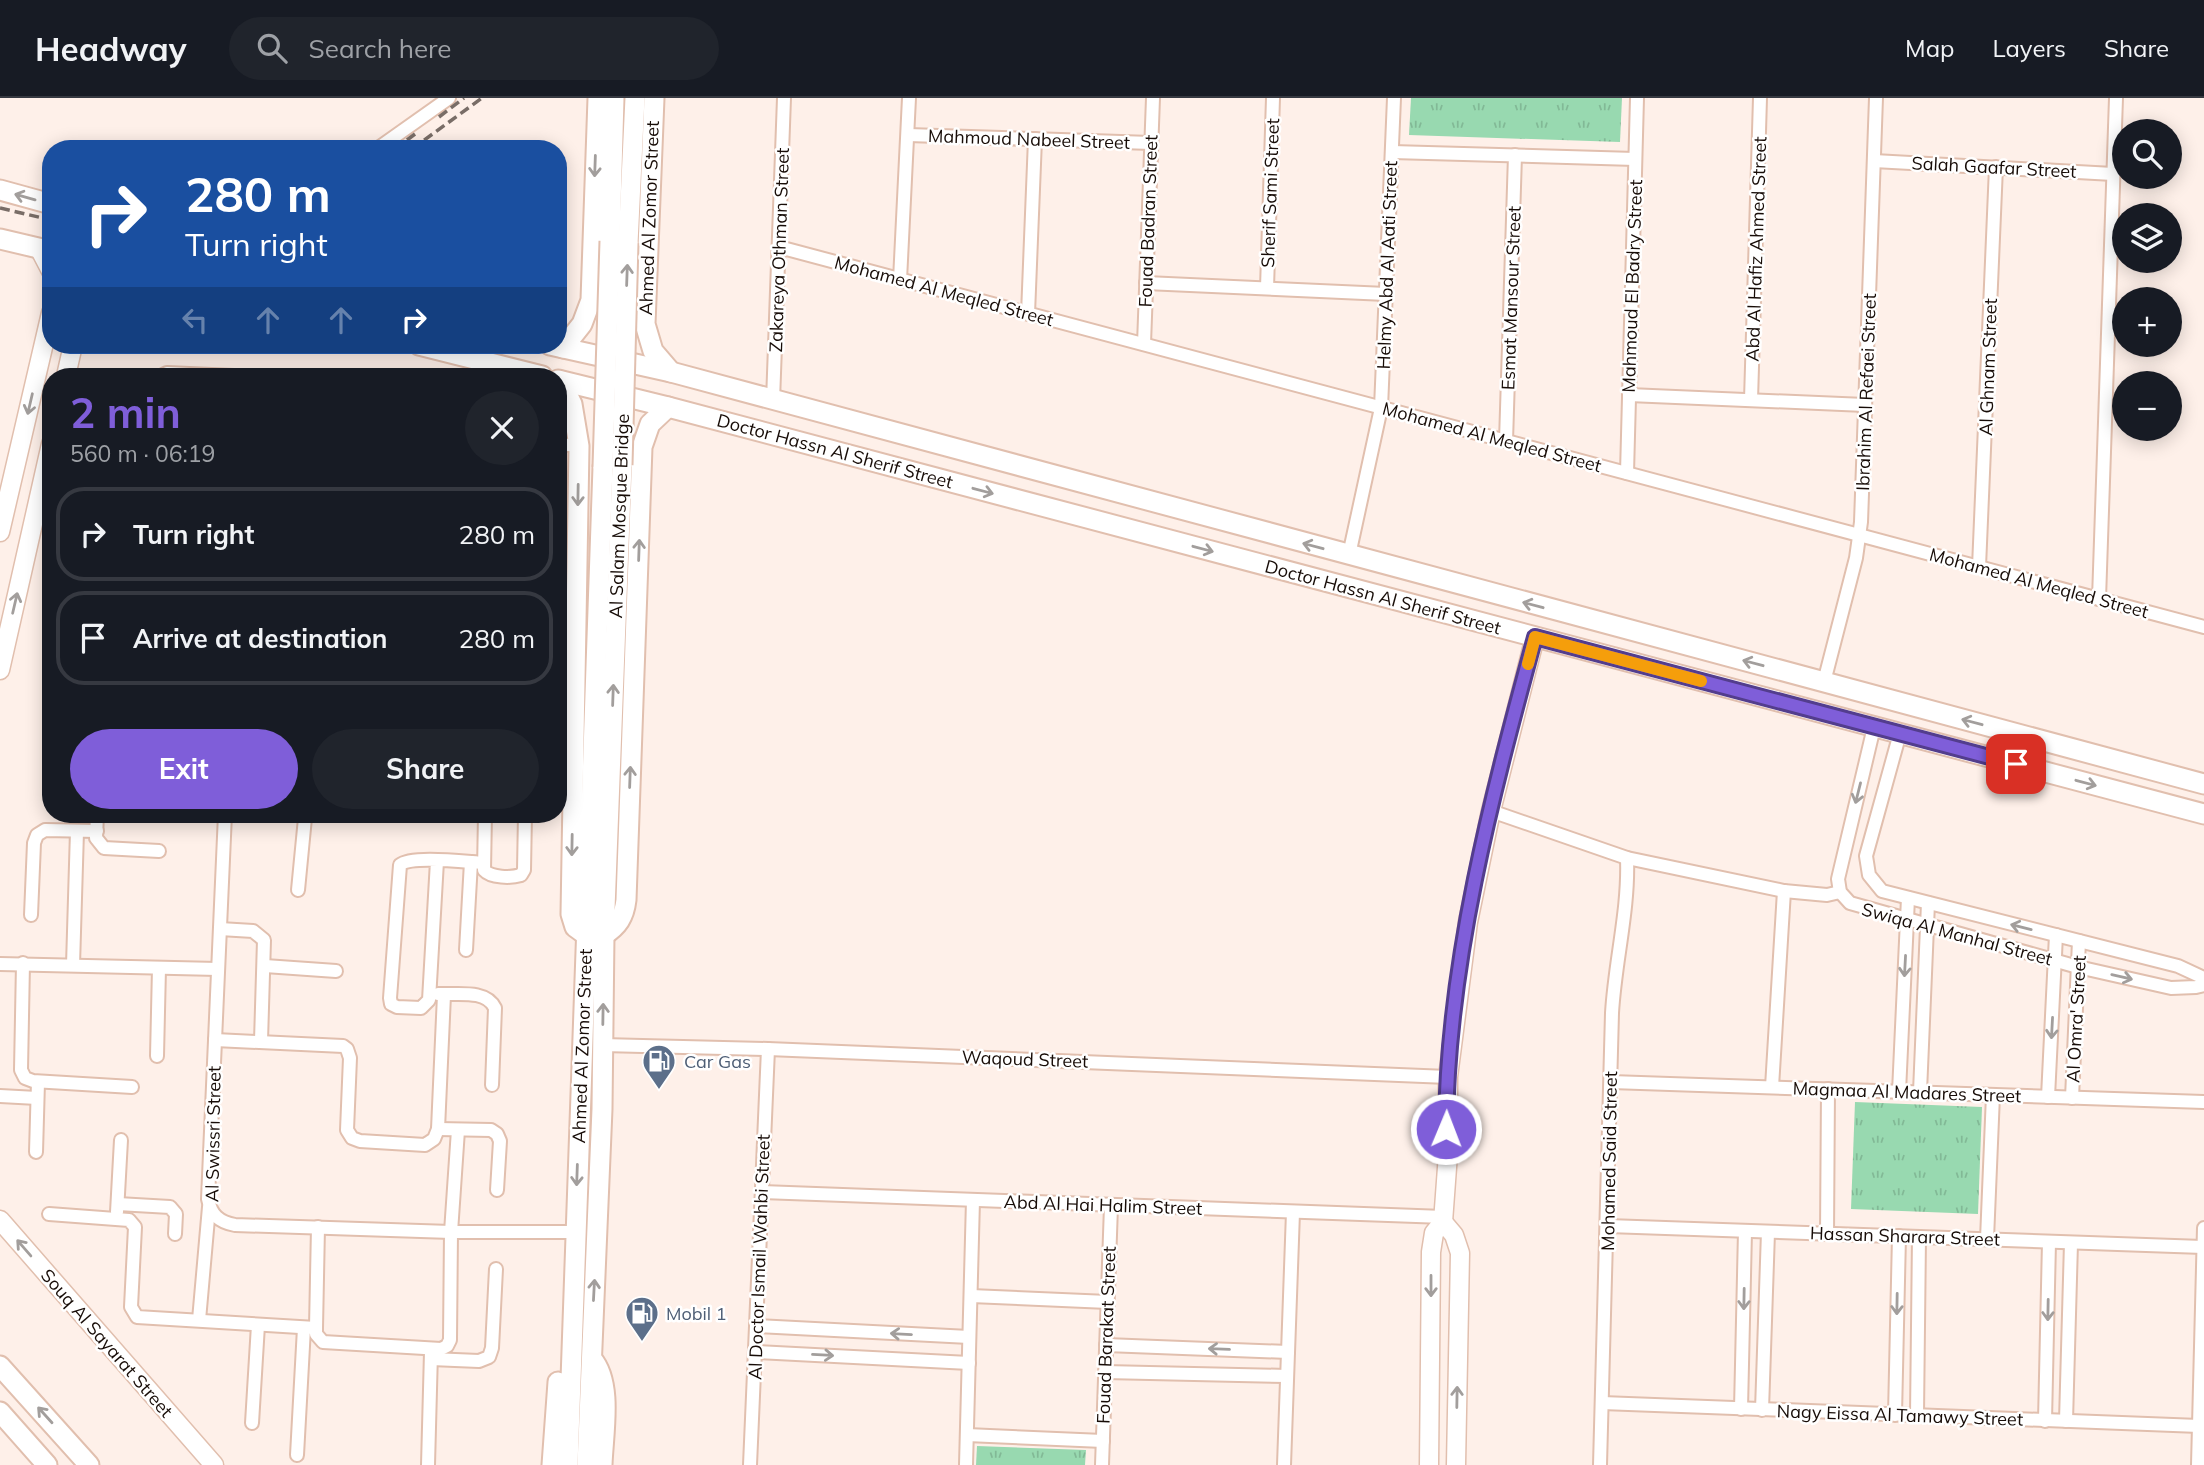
<!DOCTYPE html>
<meta charset="utf-8">
<style>
body{margin:0;font-family:Mulish,sans-serif;background:#20242c;color:#f1f3f6;height:100vh;display:flex;flex-direction:column;font-size:26px;white-space:nowrap}
*{box-sizing:border-box;margin:0}
p{font-size:23px;color:#9ea1a6}
.icon{flex:none;width:38px;height:38px;fill:none;stroke:currentColor;stroke-width:2;stroke-linecap:round;stroke-linejoin:round}
.map{position:relative;flex:1;overflow:hidden}
.side{position:absolute;left:42px;top:270px;width:525px;height:455px;display:flex;flex-direction:column;background:#171b24;border-radius:28px;box-shadow:0 4px 18px #0003}
.side>*{flex:none}
.hud{position:absolute;left:42px;top:42px;width:525px;height:214px;border-radius:28px;box-shadow:0 4px 18px #0003;background:#1a4fa0;color:#fff;overflow:hidden}
.buttons{position:absolute;left:2112px;top:21px;display:grid;gap:14px}
.buttons a{display:grid;place-items:center;width:70px;height:70px;border-radius:50%;background:#171b24;box-shadow:0 4px 18px #0003;font-size:35px}
.pin{position:absolute;display:grid;place-items:center;width:60px;height:60px;color:#fff;margin:-30px;border-radius:14px;box-shadow:0 4px 10px #0006}
.me{position:absolute;width:77px;margin:-38px;rotate:1deg;stroke-linejoin:round;filter:drop-shadow(0 0 5px #0008)}
.turn{display:flex;align-items:center;gap:24px;height:147px;padding:0 28px;font-size:32px}
.turn .icon{width:91px;height:91px;stroke-width:2.5}
.turn b{display:block;font-size:49px;line-height:60px}
.lanes{display:flex;align-items:center;height:66px;padding:0 28px;background:#0003;justify-content:center;gap:35px;direction:ltr}
.lanes .off{opacity:.35}
.round{display:grid;place-items:center;flex:none;width:74px;height:74px;border-radius:37px;background:#20242c}
.overview{display:flex;align-items:center;justify-content:space-between;height:119px;padding:0 28px}
h1{font-size:42px;font-weight:700;line-height:52px;color:#7f5ed9}
.cta{display:flex;gap:14px;margin-top:auto;padding:14px 28px}
.cta a{flex:1;height:80px;border-radius:42px;background:#7f5ed9;color:#fff;font-size:28px;font-weight:700;line-height:80px;text-align:center}
.cta a+a{background:#20242c;color:#f1f3f6}
ul{padding:0;list-style:none}
li{display:flex;align-items:center;gap:21px;height:94px;margin:0 14px 10px;padding:0 14px;border:4px solid #363941;border-radius:28px}
li div{flex:1}
li b{display:block;font-size:26px}
li em{font-style:normal}
header{display:flex;align-items:center;gap:42px;box-sizing:border-box;height:98px;padding:0 35px;background:#171b24;border-bottom:2px solid #363941}
header strong{font-size:33px}
nav{display:flex;gap:38px;margin-inline-start:auto;font-size:24px}
.search{width:490px;height:63px;background:#20242c;display:flex;align-items:center;gap:18px;box-sizing:border-box;padding:0 24px;border-radius:38px;color:#9ea1a6;font-size:26px}
.map>svg:first-child{display:block}
.grass{fill:url(#grass-tufts)}
.lines{fill:none;stroke-linecap:round;stroke-linejoin:round}
.street-casing{stroke:#e1bfae;stroke-width:16}
.secondary-casing{stroke:#e1bfae;stroke-width:21}
.primary-casing{stroke:#e1bfae;stroke-width:23}
.street{stroke:#fff;stroke-width:12}
.secondary{stroke:#fff;stroke-width:18}
.primary{stroke:#fff;stroke-width:19}
.rail{stroke:#796d67;stroke-width:3.5;stroke-dasharray:10 5;stroke-linecap:butt}
.primary-bridge-casing{stroke:#e1bfae;stroke-width:23;stroke-linecap:butt}
.primary-bridge{stroke:#fff;stroke-width:19}
.oneway{stroke:#a29e9c}
.route-casing{stroke:#533d8d;stroke-width:18}
.route{stroke:#7f5ed9;stroke-width:12}
.slow{stroke:#f59e0b;stroke-width:12}
.labels{text-anchor:middle;dominant-baseline:central;stroke-width:5;stroke-linejoin:round;paint-order:stroke}
.street-label{font-size:18px;fill:#170c07;stroke:#fff}
.service-label{font-size:18px;fill:#4e5e75;stroke:#fff;text-anchor:start}
</style>
<header>
<strong>Headway</strong>
<div class="search"><svg class="icon" aria-label="search" viewBox="0 0 24 24"><circle cx="10" cy="10" r="6"/><path d="M15 15l6 6"/></svg>Search here</div>
<nav><a>Map</a><a>Layers</a><a>Share</a></nav>
</header>
<div class="map">
<svg width="2204" height="1367" viewBox="0 0 2204 1367">
<defs>
<pattern id="grass-tufts" width="24" height="20" patternUnits="userSpaceOnUse" patternTransform="scale(1.75)"><rect width="24" height="20" fill="#98d9b0"/><path d="M3 7l-1-3M5 7V3M7 7l1-3M15 17l-1-3M17 17v-4M19 17l1-3" fill="none" stroke="#82b996"/></pattern>
</defs>
<rect width="100%" height="100%" fill="#fef0e9"/>
<g class="grass">
<path d="M1411 0H1622L1620 44 1409 37Z"/>
<path d="M1855 1004 1982 1009 1978 1116 1851 1111Z"/>
<path d="M977 1348 1086 1352 1085 1367H976Z"/>
</g>
<g class="lines">
<defs>
<g id="street">
<path d="M908 37 1151 45"/>
<path d="M377 51 449 0"/>
<path d="M1392 54 1635 61"/>
<path d="M1874 63 2113 76"/>
<path d="M779 149 2204 529"/>
<path d="M900 182 909 0"/>
<path d="M1146 185 1386 196"/>
<path d="M1267 190 1273 0"/>
<path d="M1028 216 1035 41"/>
<path d="M1144 246 1153 0"/>
<path d="M161 278 167 275 234 278"/>
<path d="M1629 297 1865 307"/>
<path d="M1751 302 1760 0"/>
<path d="M773 303 784 0"/>
<path d="M1506 343 1515 57"/>
<path d="M558 346 579 348"/>
<path d="M1627 375 1637 0"/>
<path d="M1349 457 1381 310 1394 0"/>
<path d="M1979 469 1996 69"/>
<path d="M2099 501 2116 0"/>
<path d="M1824 584 1856 460 1861 424 1876 0"/>
<path d="M1874 629 1838 781 1840 794 1850 805 2078 869 2171 890 2196 889 2204 887"/>
<path d="M1900 635 1866 758 1869 777 1882 793 2178 868 2204 880"/>
<path d="M1491 713 1627 760 1784 793 1827 797 1840 794"/>
<path d="M97 716 96 740 104 750 159 753"/>
<path d="M225 716 208 1101C211 1117 219 1124 235 1127L451 1134H575"/>
<path d="M485 716 484 772C491 780 511 780 521 777L524 772 525 716"/>
<path d="M437 763 429 902 421 910 397 909 391 906 390 900 400 767C411 757 466 764 484 765"/>
<path d="M298 792 305 720 307 716"/>
<path d="M31 817 34 745 37 737 45 732 97 733"/>
<path d="M220 831 253 833 264 842 261 943"/>
<path d="M466 852 471 764"/>
<path d="M23 865 21 972 25 980 33 983 132 989"/>
<path d="M0 866 218 871"/>
<path d="M73 867 77 733"/>
<path d="M265 868 336 873"/>
<path d="M438 896C457 897 486 891 495 910L492 987"/>
<path d="M215 942 343 948 347 951 350 960 347 1032 352 1040 360 1043 425 1047 434 1041 438 1031 444 897"/>
<path d="M602 947 768 951 1448 979"/>
<path d="M157 958 159 870"/>
<path d="M1611 984 2204 1004"/>
<path d="M1772 989 1784 793"/>
<path d="M1899 994 1908 800"/>
<path d="M1920 994 1928 805"/>
<path d="M0 998 37 1000"/>
<path d="M2048 999 2056 837"/>
<path d="M2072 1000 2079 843"/>
<path d="M438 1031 491 1032 497 1036 500 1043 497 1092"/>
<path d="M36 1054 38 984"/>
<path d="M762 1094 1444 1119"/>
<path d="M118 1106 170 1109 176 1116 175 1136"/>
<path d="M117 1114 121 1042"/>
<path d="M49 1116 129 1122 135 1129 131 1209 137 1219 316 1230"/>
<path d="M1608 1128 2203 1149"/>
<path d="M318 1129 316 1230V1236L323 1244 441 1251 447 1248 450 1242 451 1134 458 1032"/>
<path d="M1827 1136 1828 991"/>
<path d="M1987 1141 1993 997"/>
<path d="M971 1198 1108 1204"/>
<path d="M199 1222 209 1109"/>
<path d="M757 1228 969 1239"/>
<path d="M1106 1247 1288 1254"/>
<path d="M755 1254 969 1265"/>
<path d="M431 1261 479 1263 489 1259 492 1250 496 1171"/>
<path d="M1105 1274 1287 1278"/>
<path d="M1602 1305 2199 1328"/>
<path d="M1741 1311 1745 1133"/>
<path d="M1762 1312 1768 1134"/>
<path d="M1895 1317 1899 1138"/>
<path d="M1917 1317 1919 1139"/>
<path d="M2045 1323 2049 1144"/>
<path d="M2066 1323 2071 1145"/>
<path d="M252 1325 258 1227"/>
<path d="M967 1337 1103 1343"/>
<path d="M297 1357 304 1230"/>
<path d="M428 1367 431 1254"/>
<path d="M750 1367 768 951"/>
<path d="M966 1367 973 1102"/>
<path d="M1102 1367 1111 1108"/>
<path d="M1284 1367 1293 1114"/>
<path d="M1600 1367 1612 915C1615 863 1629 812 1627 760"/>
<path d="M2198 1367 2204 1130"/>
</g>
<g id="secondary">
<path d="M39 150 51 173"/>
<path d="M66 278 73 247"/>
<path d="M0 434 51 215"/>
<path d="M0 572 51 346"/>
<path d="M0 1122 214 1367"/>
<path d="M1443 1124 1454 1137 1460 1155 1456 1367"/>
<path d="M1429 1367 1431 1154 1434 1135 1443 1124 1448 1056V979L1468 824 1491 713 1535 539"/>
</g>
<g id="primary">
<path d="M654 0 645 226 653 253 671 274"/>
<path d="M0 92 51 106"/>
<path d="M0 141 51 153"/>
<path d="M610 143 614 0"/>
<path d="M628 145 635 0"/>
<path d="M419 247 542 278"/>
<path d="M550 247 671 274 2204 686"/>
<path d="M563 250 582 226 591 202 598 0"/>
<path d="M558 282 668 309 2204 716"/>
<path d="M561 283 572 306 579 348 571 816 575 829 586 837"/>
<path d="M604 837C618 828 624 819 626 802L642 349 650 326 668 309"/>
<path d="M592 1261C613 1285 603 1336 602 1367"/>
<path d="M0 1268 89 1367"/>
<path d="M0 1314 47 1367"/>
<path d="M552 1367 558 1284"/>
<path d="M568 1367 603 369"/>
<path d="M587 1367 602 1011 604 837 622 367"/>
</g>
</defs>
<use href="#street" class="street-casing"/>
<use href="#secondary" class="secondary-casing"/>
<use href="#primary" class="primary-casing"/>
<use href="#street" class="street"/>
<use href="#secondary" class="secondary"/>
<use href="#primary" class="primary"/>
<g class="rail">
<path d="M439 19 464 0"/>
<path d="M395 51 419 33"/>
<path d="M412 51 482 0"/>
<path d="M0 110 51 122"/>
</g>
<defs>
<g id="primary-bridge">
<path d="M622 367 628 145"/>
<path d="M603 369 610 143"/>
</g>
</defs>
<use href="#primary-bridge" class="primary-bridge-casing"/>
<use href="#primary-bridge" class="primary-bridge"/>
</g>
<defs><path id="oneway-shaft" d="M-6 0H5M1.5-3L5.5 0L1.5 3" fill="none" stroke-width="1.6" stroke-linecap="round" stroke-linejoin="round" transform="scale(1.75)"/></defs>
<g class="oneway">
<use href="#oneway-shaft" transform="translate(595 68) rotate(92)"/>
<use href="#oneway-shaft" transform="translate(25 99) rotate(-164)"/>
<use href="#oneway-shaft" transform="translate(627 177) rotate(-88)"/>
<use href="#oneway-shaft" transform="translate(30 306) rotate(103)"/>
<use href="#oneway-shaft" transform="translate(983 393) rotate(15)"/>
<use href="#oneway-shaft" transform="translate(578 397) rotate(91)"/>
<use href="#oneway-shaft" transform="translate(1313 448) rotate(-165)"/>
<use href="#oneway-shaft" transform="translate(1203 451) rotate(15)"/>
<use href="#oneway-shaft" transform="translate(639 452) rotate(-88)"/>
<use href="#oneway-shaft" transform="translate(15 505) rotate(-77)"/>
<use href="#oneway-shaft" transform="translate(1533 507) rotate(-165)"/>
<use href="#oneway-shaft" transform="translate(1753 565) rotate(-165)"/>
<use href="#oneway-shaft" transform="translate(613 597) rotate(-88)"/>
<use href="#oneway-shaft" transform="translate(1972 624) rotate(-165)"/>
<use href="#oneway-shaft" transform="translate(630 679) rotate(-88)"/>
<use href="#oneway-shaft" transform="translate(2086 685) rotate(15)"/>
<use href="#oneway-shaft" transform="translate(1858 695) rotate(104)"/>
<use href="#oneway-shaft" transform="translate(572 747) rotate(91)"/>
<use href="#oneway-shaft" transform="translate(2021 829) rotate(-166)"/>
<use href="#oneway-shaft" transform="translate(1905 868) rotate(93)"/>
<use href="#oneway-shaft" transform="translate(2122 879) rotate(13)"/>
<use href="#oneway-shaft" transform="translate(603 916) rotate(-89)"/>
<use href="#oneway-shaft" transform="translate(2052 930) rotate(93)"/>
<use href="#oneway-shaft" transform="translate(577 1077) rotate(92)"/>
<use href="#oneway-shaft" transform="translate(24 1150) rotate(-131)"/>
<use href="#oneway-shaft" transform="translate(1431 1188) rotate(90)"/>
<use href="#oneway-shaft" transform="translate(594 1192) rotate(-87)"/>
<use href="#oneway-shaft" transform="translate(1744 1201) rotate(91)"/>
<use href="#oneway-shaft" transform="translate(1897 1206) rotate(91)"/>
<use href="#oneway-shaft" transform="translate(2048 1212) rotate(91)"/>
<use href="#oneway-shaft" transform="translate(901 1236) rotate(-177)"/>
<use href="#oneway-shaft" transform="translate(1219 1251) rotate(-178)"/>
<use href="#oneway-shaft" transform="translate(823 1257) rotate(3)"/>
<use href="#oneway-shaft" transform="translate(1457 1299) rotate(-89)"/>
<use href="#oneway-shaft" transform="translate(45 1317) rotate(-132)"/>
</g>
<g class="lines">
<defs>
<path id="route" d="M1446 1031C1447 866 1492 697 1535 539L2016 666"/>
</defs>
<use href="#route" class="route-casing"/>
<use href="#route" class="route"/>
<path class="slow" d="M1528 566 1535 539 1701 583"/>
</g>
<defs>
<symbol id="fuel-pin" viewBox="-11 -11 22 30"><path d="M0 17L-7.5 6A9.5 9.5 0 1 1 7.5 6Z" fill="#5c6f8a" stroke="#fff"/><path d="M-5.5-6h7V0h2V4h1.3V-2.5L3-4.5l.8-.8L6-3V5H2.5V1h-1V6h-7ZM-4.2-4.7v3.2H.2V-4.7Z" fill="#fff"/></symbol>
</defs>
<g fill-rule="evenodd">
<use href="#fuel-pin" x="640" y="944" width="38" height="52"/>
<use href="#fuel-pin" x="623" y="1196" width="38" height="52"/>
</g>
<g class="labels">
<g class="street-label">
<text transform="translate(1029 41) rotate(2)">Mahmoud Nabeel Street</text>
<text transform="translate(1994 69) rotate(3)">Salah Gaafar Street</text>
<text transform="translate(1270 95) rotate(-88)">Sherif Sami Street</text>
<text transform="translate(649 120) rotate(-88)">Ahmed Al Zomor Street</text>
<text transform="translate(1148 123) rotate(-88)">Fouad Badran Street</text>
<text transform="translate(1756 151) rotate(-88)">Abd Al Hafiz Ahmed Street</text>
<text transform="translate(779 152) rotate(-88)">Zakareya Othman Street</text>
<text transform="translate(1387 167) rotate(-88)">Helmy Abd Al Aati Street</text>
<text transform="translate(1632 188) rotate(-88)">Mahmoud El Badry Street</text>
<text transform="translate(944 193) rotate(15)">Mohamed Al Meqled Street</text>
<text transform="translate(1511 200) rotate(-88)">Esmat Mansour Street</text>
<text transform="translate(1988 269) rotate(-88)">Al Ghnam Street</text>
<text transform="translate(1866 294) rotate(-88)">Ibrahim Al Refaei Street</text>
<text transform="translate(1492 339) rotate(15)">Mohamed Al Meqled Street</text>
<text transform="translate(835 353) rotate(15)">Doctor Hassn Al Sherif Street</text>
<text transform="translate(619 418) rotate(-88)">Al Salam Mosque Bridge</text>
<text transform="translate(2039 485) rotate(15)">Mohamed Al Meqled Street</text>
<text transform="translate(1383 499) rotate(15)">Doctor Hassn Al Sherif Street</text>
<text transform="translate(1957 836) rotate(15)">Swiqa Al Manhal Street</text>
<text transform="translate(2076 921) rotate(-87)">Al Omra' Street</text>
<text transform="translate(582 948) rotate(-88)">Ahmed Al Zomor Street</text>
<text transform="translate(1025 961) rotate(2)">Waqoud Street</text>
<text transform="translate(1907 994) rotate(2)">Magmaa Al Madares Street</text>
<text transform="translate(213 1036) rotate(-89)">Al Swissri Street</text>
<text transform="translate(1609 1063) rotate(-89)">Mohamed Said Street</text>
<text transform="translate(1103 1107) rotate(2)">Abd Al Hai Halim Street</text>
<text transform="translate(1905 1138) rotate(2)">Hassan Sharara Street</text>
<text transform="translate(759 1159) rotate(-88)">Al Doctor Ismail Wahbi Street</text>
<text transform="translate(1106 1237) rotate(-88)">Fouad Barakat Street</text>
<text transform="translate(107 1245) rotate(49)">Souq Al Sayarat Street</text>
<text transform="translate(1900 1317) rotate(2)">Nagy Eissa Al Tamawy Street</text>
</g>
<g class="service-label">
<text x="684" y="963">Car Gas</text>
<text x="666" y="1215">Mobil 1</text>
</g>
</g>
</svg>
<div class="buttons">
<a><svg class="icon" aria-label="search" viewBox="0 0 24 24"><circle cx="10" cy="10" r="6"/><path d="M15 15l6 6"/></svg></a>
<a><svg class="icon" aria-label="layers" viewBox="0 0 24 24"><path d="M12 4l9 5-9 5-9-5zM3 14l9 5 9-5"/></svg></a>
<a>+</a>
<a>−</a>
</div>
<div class="pin" style="left:2016px;top:666px;background:#d93025"><svg class="icon" aria-label="arrive" viewBox="0 0 24 24"><path d="M6 21V4h12l-3 4 3 4H6"/></svg></div>
<svg class="me" style="left:1446px;top:1031px" viewBox="-20 -20 40 40"><circle r="17" fill="#7f5ed9" stroke="#fff" stroke-width="3"/><path d="M0-11L8 9 0 5-8 9z" fill="#fff"/></svg>
<div class="hud">
<div class="turn"><svg class="icon" aria-label="right" viewBox="0 0 24 24"><path d="M7 20v-9h11M14 6l5 5-5 5"/></svg><div><b>280 m</b>Turn right</div></div>
<div class="lanes"><svg class="icon off" aria-label="left" viewBox="0 0 24 24"><path d="M17 20v-9H6M10 6l-5 5 5 5"/></svg><svg class="icon off" aria-label="ahead" viewBox="0 0 24 24"><path d="M12 20V5M6 11l6-6 6 6"/></svg><svg class="icon off" aria-label="ahead" viewBox="0 0 24 24"><path d="M12 20V5M6 11l6-6 6 6"/></svg><svg class="icon" aria-label="right" viewBox="0 0 24 24"><path d="M7 20v-9h11M14 6l5 5-5 5"/></svg></div>
</div>
<section class="side">
<div class="overview"><div><h1>2 min</h1><p>560 m · 06:19</p></div><a class="round"><svg class="icon" aria-label="close" viewBox="0 0 24 24"><path d="M6 6l12 12M18 6L6 18"/></svg></a></div>
<ul>
<li><svg class="icon" aria-label="right" viewBox="0 0 24 24"><path d="M7 20v-9h11M14 6l5 5-5 5"/></svg><div><b>Turn right</b></div><em>280 m</em></li>
<li><svg class="icon" aria-label="arrive" viewBox="0 0 24 24"><path d="M6 21V4h12l-3 4 3 4H6"/></svg><div><b>Arrive at destination</b></div><em>280 m</em></li>
</ul>
<div class="cta"><a>Exit</a><a>Share</a></div>
</section>
</div>
